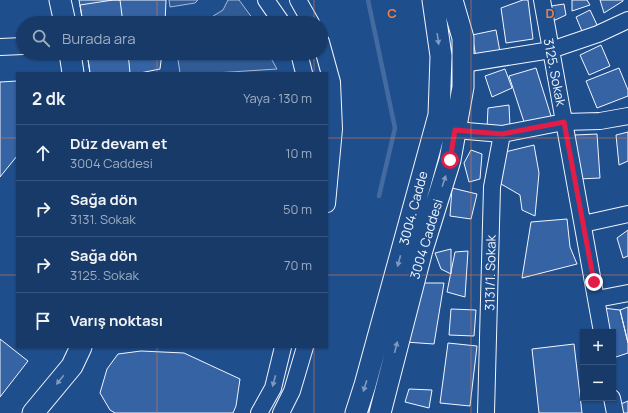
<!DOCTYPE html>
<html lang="tr">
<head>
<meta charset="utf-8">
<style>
  body { margin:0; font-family:Manrope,sans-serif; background:#244571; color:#f1f3f6 }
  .controls { position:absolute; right:12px; bottom:12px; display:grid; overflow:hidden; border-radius:0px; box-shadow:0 1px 3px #0004 }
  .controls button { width:36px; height:36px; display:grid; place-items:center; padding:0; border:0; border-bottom:1px solid #36547d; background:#173a69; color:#f1f3f6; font:20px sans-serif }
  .stop { position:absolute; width:12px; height:12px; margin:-9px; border:3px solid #e11d48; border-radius:50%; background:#fff }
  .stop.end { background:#e11d48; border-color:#fff; box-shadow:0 1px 4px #0008 }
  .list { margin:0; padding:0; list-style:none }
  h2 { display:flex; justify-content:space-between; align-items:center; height:52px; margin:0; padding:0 16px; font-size:17px }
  h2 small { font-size:13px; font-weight:400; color:#9eadc0 }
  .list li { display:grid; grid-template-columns:26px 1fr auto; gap:12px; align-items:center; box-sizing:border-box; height:56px; padding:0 16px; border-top:1px solid #36547d }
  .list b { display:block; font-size:15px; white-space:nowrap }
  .list p { margin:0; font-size:13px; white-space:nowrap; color:#9eadc0 }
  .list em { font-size:13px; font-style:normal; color:#9eadc0 }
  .icon { flex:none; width:22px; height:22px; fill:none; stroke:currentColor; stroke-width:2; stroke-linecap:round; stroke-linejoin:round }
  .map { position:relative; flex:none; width:628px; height:413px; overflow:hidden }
  .search { position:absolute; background:#173a69; box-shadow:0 1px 3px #0004; left:16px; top:16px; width:312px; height:44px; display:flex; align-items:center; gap:10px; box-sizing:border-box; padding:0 14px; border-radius:22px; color:#9eadc0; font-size:15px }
  .panel { position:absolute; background:#173a69; box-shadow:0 1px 3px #0004; left:16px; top:72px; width:312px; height:276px; border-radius:0px }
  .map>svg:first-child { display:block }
</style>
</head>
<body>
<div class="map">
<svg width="628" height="413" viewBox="0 0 628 413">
  <rect width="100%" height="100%" fill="#1f4e8c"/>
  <!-- green -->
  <path fill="#305b95" stroke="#a8bbd7" d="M169,0H198L195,3L170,7Z
    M228,0H239L256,23H202L223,10Z
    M177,53H268L277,69L215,73H180Z"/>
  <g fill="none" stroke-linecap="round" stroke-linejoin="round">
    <!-- stream -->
    <path stroke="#446ba0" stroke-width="4.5" d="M368,0L395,128L379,196"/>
  </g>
  <!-- building -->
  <path fill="#3563a3" stroke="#f2f6ff" d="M79,0H166L165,23H83Z
    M113,0H120L123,23H83L80,5Z
    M523,0H528L533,39L506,43L501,8Z
    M572,0H587L590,5L572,11Z
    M600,0H623V1L604,13Z
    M564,4L566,15L551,22V6Z
    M590,10L599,29L584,36L576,17Z
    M496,30L500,52L476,57L472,35Z
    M601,45L610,66L589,75L580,55Z
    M87,53H162L160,69L140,73H90Z
    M87,53H128L130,73H90Z
    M536,68L551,116L525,125L509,76Z
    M619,68L628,90V96L597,108L586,81Z
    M505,69L512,88L492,97L485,76Z
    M17,81V156L0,177V82Z
    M509,105L510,126L487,128L488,108Z
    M628,132V161L619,165L616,135Z
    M597,134L600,178L578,179L575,135Z
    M534,145L539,173L535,216L522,210L520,195L496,181L505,152Z
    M471,150L482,154L480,179L469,182L464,163Z
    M452,188L477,194L471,219L450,216Z
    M567,219L570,247L577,264L522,278L531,222Z
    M628,230V256L623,258L617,238Z
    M451,249V274L441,269L435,253Z
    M468,251L465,297L447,292L455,252Z
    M424,283H444L434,344L405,342Z
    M628,307V343L620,310Z
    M603,308L620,310L628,343V353L613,358V332H606Z
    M451,309L476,310L474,336L449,335Z
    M0,339L28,361L0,397Z
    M448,343L477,346L470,406L440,403Z
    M574,344L582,413H539L532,349Z
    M141,351L184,353L240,379L236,406L233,413H115L110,410L100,393L107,369L118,354Z
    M409,389L432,390L429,408L405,402Z
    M628,401V413H619L616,406Z"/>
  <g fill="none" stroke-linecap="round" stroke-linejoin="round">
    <defs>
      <path id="minor" d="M266,0L282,23
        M298,0L311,23
        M542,0L602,332
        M321,42L332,82L334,129L327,204
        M0,47L23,46
        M299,53L304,73
        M463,64L551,50L598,34L628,20
        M455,130L502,134L564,122L600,121L628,116
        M583,224L628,214
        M597,299L628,293
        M612,398L615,413
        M259,413L273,388L283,347
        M281,413L292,391L305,347
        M486,413L492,187L502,134"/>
      <path id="major" d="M60,0L65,23
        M70,53L73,73
        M33,413L72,366L81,347
        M356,413L365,385L439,115L441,56L433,0
        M380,413L422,250L450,160L463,87V38L452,0"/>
    </defs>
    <!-- minor casing -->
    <use href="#minor" stroke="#f2f6ff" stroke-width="18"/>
    <!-- major casing -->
    <use href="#major" stroke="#f2f6ff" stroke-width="23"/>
    <!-- minor -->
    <use href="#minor" stroke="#1f4e8c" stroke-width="16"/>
    <!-- major -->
    <use href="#major" stroke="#1f4e8c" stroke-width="21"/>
  </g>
  <!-- one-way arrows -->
  <defs><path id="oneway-solid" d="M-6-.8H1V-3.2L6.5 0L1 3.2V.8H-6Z"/></defs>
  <g fill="#7e9ac0">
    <use href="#oneway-solid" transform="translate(438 39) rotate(82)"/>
    <use href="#oneway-solid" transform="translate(444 181) rotate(-72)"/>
    <use href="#oneway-solid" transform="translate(399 261) rotate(105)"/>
    <use href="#oneway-solid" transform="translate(396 347) rotate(-76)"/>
    <use href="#oneway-solid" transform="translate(60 380) rotate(129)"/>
    <use href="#oneway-solid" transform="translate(274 381) rotate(105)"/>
    <use href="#oneway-solid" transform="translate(365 386) rotate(107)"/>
  </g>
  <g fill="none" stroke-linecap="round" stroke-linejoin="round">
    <!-- route -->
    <path stroke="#e11d48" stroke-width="5" d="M450,160L455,130L502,134L564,122L594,282"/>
  </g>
  <!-- grid -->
  <path fill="none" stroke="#ea8049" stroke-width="1" stroke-opacity="0.55" d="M157,0V23M314,0V23M471,0V413M157,53V73M314,53V73M0,138H17M327,138H628M0,275H17M327,275H628M157,347V413M314,347V413"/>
  <g text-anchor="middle" stroke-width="3" stroke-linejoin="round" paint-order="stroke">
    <!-- street labels -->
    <g font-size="13" fill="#f2f6ff" stroke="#1f4e8c">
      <text transform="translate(555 72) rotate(79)" y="5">3125. Sokak</text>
      <text transform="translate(413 208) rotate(-75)" y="5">3004. Cadde</text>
      <text transform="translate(426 239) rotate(-73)" y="5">3004 Caddesi</text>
      <text transform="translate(490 273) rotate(-89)" y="5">3131/1. Sokak</text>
    </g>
  </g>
  <g font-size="13" text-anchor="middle" font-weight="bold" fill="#ea8049" stroke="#1f4e8c" stroke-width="3" stroke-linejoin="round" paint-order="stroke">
    <text x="392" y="18">C</text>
    <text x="550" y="18">D</text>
  </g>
</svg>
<div class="controls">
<button>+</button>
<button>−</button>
</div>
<div class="stop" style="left:450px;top:160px"></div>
<div class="stop end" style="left:594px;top:282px"></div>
<div class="search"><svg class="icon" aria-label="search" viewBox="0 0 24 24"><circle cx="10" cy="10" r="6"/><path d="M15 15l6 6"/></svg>Burada ara</div>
<section class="panel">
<h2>2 dk<small>Yaya · 130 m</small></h2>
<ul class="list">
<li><svg class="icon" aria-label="ahead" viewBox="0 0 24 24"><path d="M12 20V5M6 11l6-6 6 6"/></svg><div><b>Düz devam et</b><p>3004 Caddesi</p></div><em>10 m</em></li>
<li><svg class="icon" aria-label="right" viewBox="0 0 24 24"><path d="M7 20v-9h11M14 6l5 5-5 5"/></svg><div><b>Sağa dön</b><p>3131. Sokak</p></div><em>50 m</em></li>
<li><svg class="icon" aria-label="right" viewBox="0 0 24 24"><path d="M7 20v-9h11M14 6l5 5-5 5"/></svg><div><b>Sağa dön</b><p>3125. Sokak</p></div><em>70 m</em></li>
<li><svg class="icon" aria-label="arrive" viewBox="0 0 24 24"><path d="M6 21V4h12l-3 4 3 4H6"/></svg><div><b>Varış noktası</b></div></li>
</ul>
</section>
</div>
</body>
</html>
